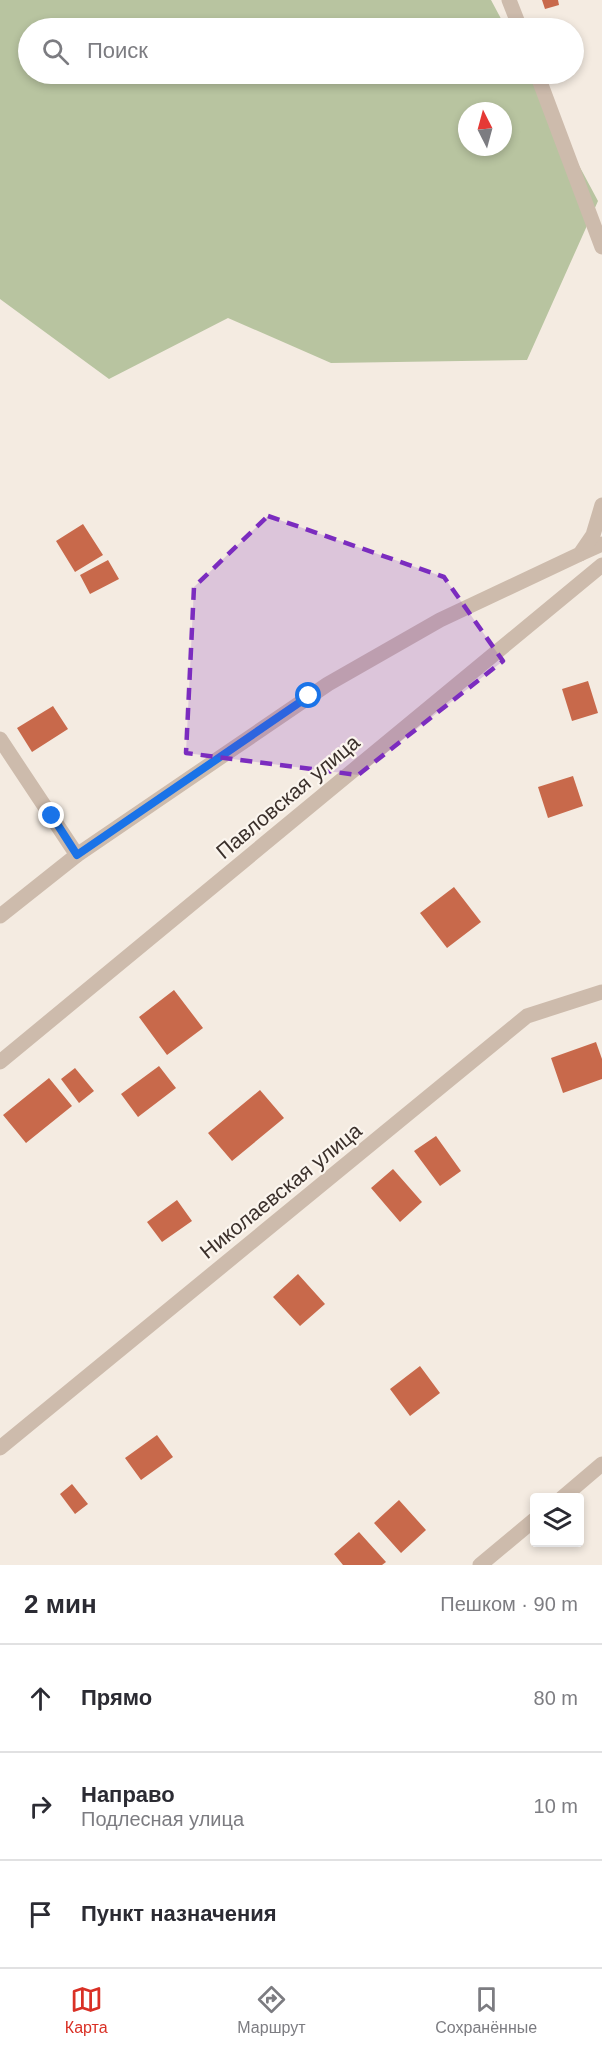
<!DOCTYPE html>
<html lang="ru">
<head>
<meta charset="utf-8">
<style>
  body { margin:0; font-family:Helvetica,sans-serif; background:#f2f2f3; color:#2b2b33 }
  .controls { position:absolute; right:18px; bottom:18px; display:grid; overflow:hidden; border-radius:6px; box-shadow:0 3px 9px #0003 }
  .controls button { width:54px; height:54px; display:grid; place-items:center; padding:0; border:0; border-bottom:2px solid #e1e1e2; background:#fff; color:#2b2b33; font:30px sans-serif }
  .compass { position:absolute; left:458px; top:102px; width:54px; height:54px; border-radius:50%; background:#fff; box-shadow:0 3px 9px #0003; rotate:354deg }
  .stop { position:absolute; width:18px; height:18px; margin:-14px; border:4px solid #1a73e8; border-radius:50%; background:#fff }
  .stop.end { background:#1a73e8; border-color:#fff; box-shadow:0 2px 6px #0008 }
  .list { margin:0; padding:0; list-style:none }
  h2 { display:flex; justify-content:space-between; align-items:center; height:78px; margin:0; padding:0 24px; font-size:26px }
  h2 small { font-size:20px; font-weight:400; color:#7c7c81 }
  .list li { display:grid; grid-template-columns:39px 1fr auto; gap:18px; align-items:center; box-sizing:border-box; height:108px; padding:0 24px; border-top:2px solid #e1e1e2 }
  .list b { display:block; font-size:22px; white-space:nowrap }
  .list p { margin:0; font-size:20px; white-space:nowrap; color:#7c7c81 }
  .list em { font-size:20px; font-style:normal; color:#7c7c81 }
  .icon { flex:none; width:33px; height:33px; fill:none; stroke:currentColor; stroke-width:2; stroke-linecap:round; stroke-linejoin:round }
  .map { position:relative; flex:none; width:602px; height:1565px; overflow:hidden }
  .search { position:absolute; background:#fff; box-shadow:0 3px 9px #0003; left:18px; right:18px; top:18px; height:66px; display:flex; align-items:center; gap:15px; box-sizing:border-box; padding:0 21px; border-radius:33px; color:#7c7c81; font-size:22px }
  .sheet { height:402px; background:#fff }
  nav { display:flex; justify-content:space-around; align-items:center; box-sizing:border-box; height:84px; border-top:2px solid #e1e1e2; background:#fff; font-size:16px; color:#7c7c81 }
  nav a { display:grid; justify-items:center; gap:3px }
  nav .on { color:#d93025 }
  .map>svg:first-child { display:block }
</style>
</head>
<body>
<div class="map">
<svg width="602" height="1565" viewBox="0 0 602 1565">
  <rect width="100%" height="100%" fill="#f4ebe1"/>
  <!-- green -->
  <path fill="#b8c4a0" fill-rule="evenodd" d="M0,0H491L506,28H28V74H530L598,201L527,360L331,363L228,318L109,379L0,299ZM467,111H503V147H467Z"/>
  <!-- building -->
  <path fill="#c8694b" d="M542,0H558L559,5L545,9Z
    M83,524L103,555L75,572L56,541Z
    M108,560L119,579L90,594L80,575Z
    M588,681L598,713L572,721L562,689Z
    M53,706L68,729L32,752L17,728Z
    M573,776L583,806L548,818L538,787Z
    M454,887L481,922L447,948L420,913Z
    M174,990L203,1028L167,1055L139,1017Z
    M596,1042L602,1059V1079L563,1093L551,1058Z
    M159,1066L176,1088L138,1117L121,1094Z
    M75,1068L94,1091L79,1103L61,1079Z
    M49,1078L72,1106L26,1143L3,1115Z
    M260,1090L284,1118L232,1161L208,1133Z
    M436,1136L461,1171L440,1186L414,1151Z
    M393,1169L422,1202L400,1222L371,1188Z
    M177,1200L192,1221L162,1242L147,1222Z
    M298,1274L325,1304L300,1326L273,1297Z
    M420,1366L440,1393L410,1416L390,1389Z
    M157,1435L173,1457L141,1480L125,1458Z
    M72,1484L88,1504L75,1514L60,1494Z
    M399,1500L426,1530L401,1553L374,1523Z
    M359,1532L386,1562L382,1565H343L334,1554Z"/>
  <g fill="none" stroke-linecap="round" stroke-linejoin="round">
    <!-- minor -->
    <path stroke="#cdbbac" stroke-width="15" d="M509,0L520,28
      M537,74L602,247
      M580,554L602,544
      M0,739L77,855
      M0,1062L602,565
      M0,1448L527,1016L602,992
      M562,1498L602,1464
      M480,1565L534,1520"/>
    <!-- tertiary -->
    <path stroke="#cdbbac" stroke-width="15" d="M0,916L77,855L328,684L440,620L580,554L593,535L602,505"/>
  </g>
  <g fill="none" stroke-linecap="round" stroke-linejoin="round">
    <!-- route -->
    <path stroke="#1a73e8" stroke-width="8" d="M52,816L77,855L309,696"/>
  </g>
  <!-- marked area -->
  <path fill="#7b2cbf" fill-opacity="0.2" stroke="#7b2cbf" stroke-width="4.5" stroke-dasharray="12 8" stroke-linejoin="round" d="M268,516L444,577L503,661L358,775L186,753L194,587Z"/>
  <g text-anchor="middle" stroke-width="4.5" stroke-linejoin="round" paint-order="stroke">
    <!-- street labels -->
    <g font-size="21" fill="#3b302b" stroke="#fbf5ee">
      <text transform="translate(288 797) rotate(-40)" y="7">Павловская улица</text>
      <text transform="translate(281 1191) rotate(-39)" y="7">Николаевская улица</text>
    </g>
  </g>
</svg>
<div class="controls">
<button><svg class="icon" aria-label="layers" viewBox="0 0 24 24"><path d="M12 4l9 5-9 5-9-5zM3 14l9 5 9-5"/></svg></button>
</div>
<svg class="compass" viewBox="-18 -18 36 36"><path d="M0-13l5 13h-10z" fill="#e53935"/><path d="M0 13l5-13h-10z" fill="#7c7c81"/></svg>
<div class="stop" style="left:309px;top:696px"></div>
<div class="stop end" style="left:52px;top:816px"></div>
<div class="search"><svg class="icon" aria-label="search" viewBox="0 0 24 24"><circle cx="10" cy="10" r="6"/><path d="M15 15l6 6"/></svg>Поиск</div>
</div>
<section class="sheet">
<h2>2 мин<small>Пешком · 90 m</small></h2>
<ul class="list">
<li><svg class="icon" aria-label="ahead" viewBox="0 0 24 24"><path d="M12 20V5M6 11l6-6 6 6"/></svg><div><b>Прямо</b></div><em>80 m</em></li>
<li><svg class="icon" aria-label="right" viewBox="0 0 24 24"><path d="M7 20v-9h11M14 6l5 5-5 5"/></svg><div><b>Направо</b><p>Подлесная улица</p></div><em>10 m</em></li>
<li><svg class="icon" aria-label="arrive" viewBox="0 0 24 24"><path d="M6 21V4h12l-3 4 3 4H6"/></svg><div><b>Пункт назначения</b></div></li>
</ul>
</section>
<nav>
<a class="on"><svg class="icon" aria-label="map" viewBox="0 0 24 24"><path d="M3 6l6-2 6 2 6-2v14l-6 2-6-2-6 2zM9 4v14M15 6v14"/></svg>Карта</a>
<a><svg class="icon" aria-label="directions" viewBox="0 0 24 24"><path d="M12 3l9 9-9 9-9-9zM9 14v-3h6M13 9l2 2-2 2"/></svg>Маршрут</a>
<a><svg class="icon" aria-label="saved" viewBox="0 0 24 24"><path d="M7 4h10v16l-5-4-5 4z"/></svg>Сохранённые</a>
</nav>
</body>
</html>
